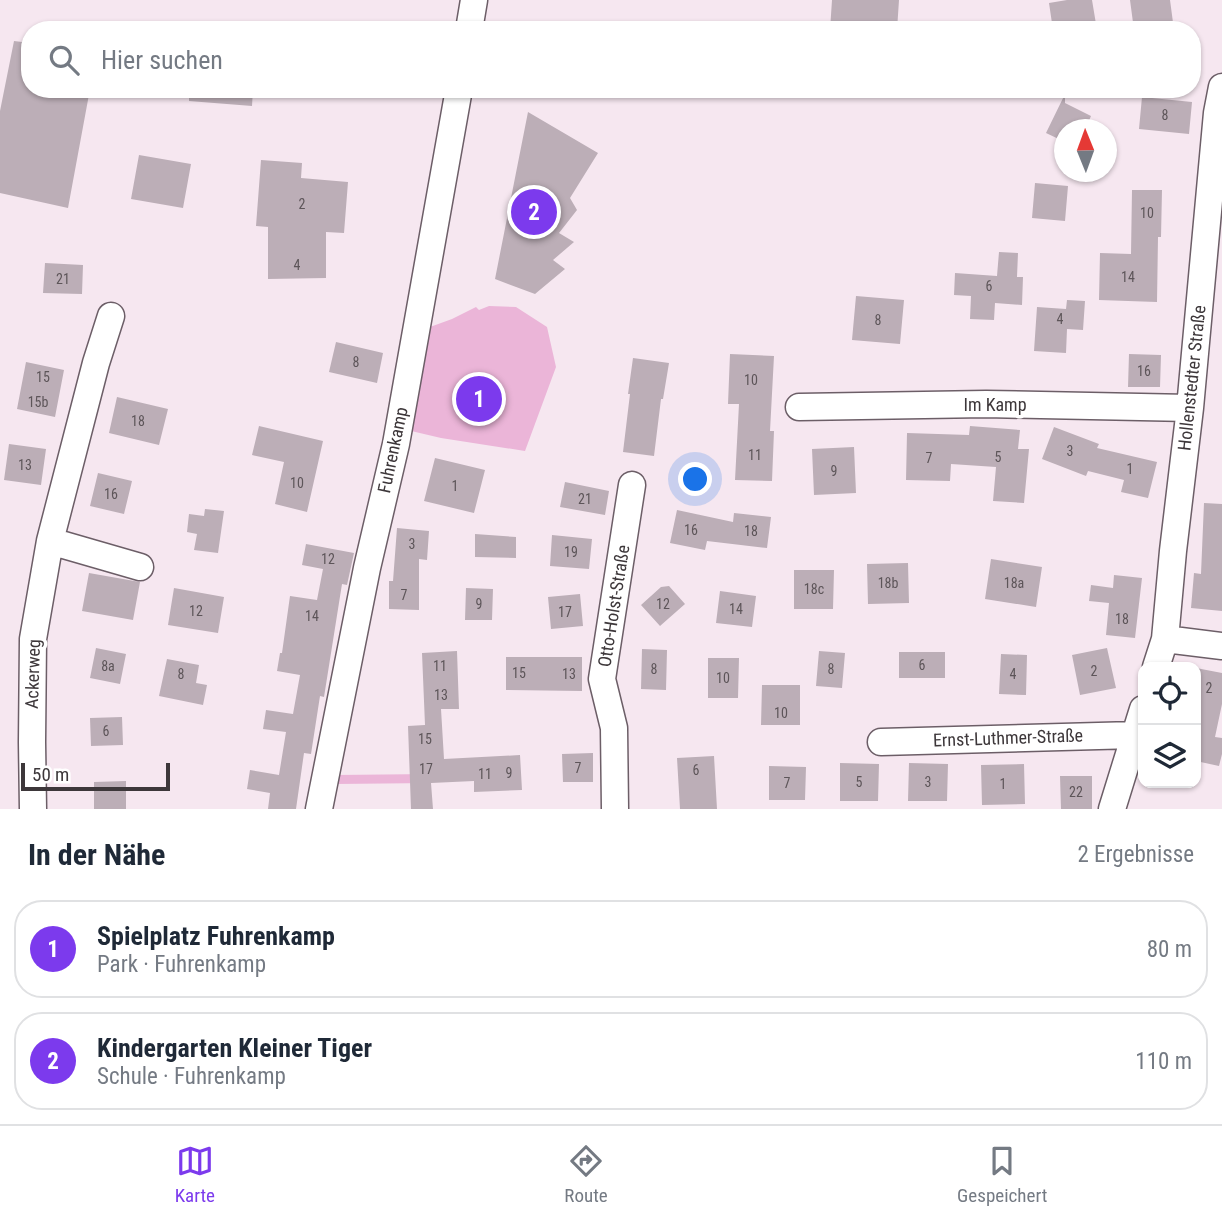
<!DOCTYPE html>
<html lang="de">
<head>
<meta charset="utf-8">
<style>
  body { margin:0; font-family:"Roboto Condensed",sans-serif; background:#f2f2f3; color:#1f2937 }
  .controls { position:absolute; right:21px; bottom:21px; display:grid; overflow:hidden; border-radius:14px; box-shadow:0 2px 5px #0004 }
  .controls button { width:63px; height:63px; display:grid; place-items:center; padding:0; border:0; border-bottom:2px solid #e0e1e3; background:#fff; color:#1f2937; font:35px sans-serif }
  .compass { position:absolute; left:1054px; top:119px; width:63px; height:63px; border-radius:50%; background:#fff; box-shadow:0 2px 5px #0004; rotate:359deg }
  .scale { position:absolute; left:21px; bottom:18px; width:149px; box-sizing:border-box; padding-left:7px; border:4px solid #3d373a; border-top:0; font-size:19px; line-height:24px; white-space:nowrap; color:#3d373a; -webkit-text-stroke:5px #fff; paint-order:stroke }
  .you { position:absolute; left:696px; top:480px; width:24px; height:24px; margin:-18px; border:5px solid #fff; border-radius:50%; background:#1a73e8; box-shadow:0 0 0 10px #1a73e833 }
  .badge { display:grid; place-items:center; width:46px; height:46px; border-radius:50%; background:#7c3aed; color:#fff; font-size:23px; font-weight:700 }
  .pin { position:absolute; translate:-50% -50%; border:4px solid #fff; box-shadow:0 2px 7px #0006 }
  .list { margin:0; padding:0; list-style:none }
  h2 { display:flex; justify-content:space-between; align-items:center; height:91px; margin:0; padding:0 28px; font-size:30px }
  h2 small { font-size:23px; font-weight:400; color:#747a83 }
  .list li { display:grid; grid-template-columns:46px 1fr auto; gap:21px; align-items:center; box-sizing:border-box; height:98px; margin:0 14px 14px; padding:0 14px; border:2px solid #e0e1e3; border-radius:28px }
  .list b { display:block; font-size:26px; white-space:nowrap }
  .list p { margin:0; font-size:23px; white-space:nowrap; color:#747a83 }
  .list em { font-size:23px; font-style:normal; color:#747a83 }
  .icon { flex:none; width:38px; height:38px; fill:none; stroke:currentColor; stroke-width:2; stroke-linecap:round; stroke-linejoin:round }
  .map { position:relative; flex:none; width:1222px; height:809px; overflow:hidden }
  .search { position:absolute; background:#fff; box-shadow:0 2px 5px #0004; left:21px; right:21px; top:21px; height:77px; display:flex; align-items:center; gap:18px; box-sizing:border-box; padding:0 24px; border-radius:28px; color:#747a83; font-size:26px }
  .sheet { height:315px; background:#fff }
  nav { display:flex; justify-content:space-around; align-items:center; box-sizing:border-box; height:98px; border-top:2px solid #e0e1e3; background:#fff; font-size:19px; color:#747a83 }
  nav a { display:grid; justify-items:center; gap:4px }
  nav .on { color:#7c3aed }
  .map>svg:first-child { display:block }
</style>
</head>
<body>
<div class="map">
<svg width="1222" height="809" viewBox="0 0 1222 809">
  <rect width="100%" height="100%" fill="#f6e7f0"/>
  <!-- green -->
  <path fill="#ebb5d8" d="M489,306L516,307L547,327L556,367L525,451L441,438L407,430L430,327L452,319L476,307L479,310Z
    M431,774L432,783L336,784V775Z"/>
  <!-- building -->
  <path fill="#bcaeb7" d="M832,0H899L897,30H830Z
    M1067,0H1092L1097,30H1053L1049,3Z
    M1130,0H1170L1174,30H1134Z
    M14,41L30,43V89H90L68,208L0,193V111Z
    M189,89H253L252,106L189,101Z
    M1065,94V103L1091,116L1085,130H1065V142L1046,133Z
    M1142,97L1192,102L1189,134L1139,129Z
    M528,112L598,153L570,198L577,210L559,233L574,242L553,260L565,269L535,294L495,279Z
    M139,155L191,164L183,208L131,199Z
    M261,160L302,163L301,178L348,182L344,233L326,232V278L268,279V227L256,226Z
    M1035,183L1068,186L1065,221L1032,218Z
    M1132,190H1162L1161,237H1158L1157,302L1099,300L1100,253L1131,254Z
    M999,252L1018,253L1017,277H1023L1022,305L995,303L994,320L970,319L971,296L954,295L955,273L997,276Z
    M45,263L83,265L82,294L43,293Z
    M856,296L904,300L900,344L852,340Z
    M1067,300L1085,301L1083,330L1067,329L1066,353L1034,351L1037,307L1066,309Z
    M336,342L383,353L377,383L329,372Z
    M730,354L774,356L770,431H774L772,481L735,480L739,404H728Z
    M1129,354L1161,355L1160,387H1128Z
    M633,358L669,363L663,399H661L654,456L623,452L630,394H628Z
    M26,362L64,370L55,417L17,409Z
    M117,397L168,409L159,445L109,433Z
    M259,426L323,441L307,512L275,504L284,462L252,455Z
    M970,426L1020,430L1018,449H1029L1024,503L993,501L996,467L951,464L950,481L906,480L907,433L969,435Z
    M1054,427L1099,444L1097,448L1157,462L1148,498L1121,492L1124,480L1088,471L1086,476L1042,459Z
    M9,444L46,449L41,485L4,480Z
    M854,447L856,493L814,495L812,449Z
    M435,458L485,470L474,513L424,501Z
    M98,473L132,481L124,514L90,506Z
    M565,482L609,491L605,515L560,507Z
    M1204,503L1222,504V611L1191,608L1194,573L1201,574Z
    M205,509L224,511L218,553L194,550L197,534L187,532L189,514L204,516Z
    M677,510L733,522L734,513L771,517L767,548L707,541L705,550L670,543Z
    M397,528L429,531L427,560L419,559V610L389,609V581H393Z
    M475,534L516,537V558L475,557Z
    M552,535L592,539L589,569L550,566Z
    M306,544L354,553L347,585L342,584L324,697L320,696L311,754L304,753L296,809H268L270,793L247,789L250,770L279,775L286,732L263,729L266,710L293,714L300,675L277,671L280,653H282L290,596L317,600L323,569L302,565Z
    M991,559L1042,567L1036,607L985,599Z
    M908,563L909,603L868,604L867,564Z
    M794,570H834L833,609H794Z
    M89,573L140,582L133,620L82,611Z
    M1114,575L1142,578L1135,638L1106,635L1109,603L1089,601L1091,585L1113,588Z
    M669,586L685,604L660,626L641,605L661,587Z
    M174,588L224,597L218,633L168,625Z
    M466,588L493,589L492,620H465Z
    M720,591L756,596L752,627L716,623Z
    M580,594L583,626L551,629L548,597Z
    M96,648L126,654L120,684L90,678Z
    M1107,648L1116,688L1080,695L1072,655Z
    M642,649L667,650L666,690L641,689Z
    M457,651L459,709H441L444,759L520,755L522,790L474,792V781L431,783L433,809H411L408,726L425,725L422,653Z
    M819,651L845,653L842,688L816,686Z
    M899,652H945V678H899Z
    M1001,654L1027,655L1026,695L999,694Z
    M506,657H582V691L506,690Z
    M708,658H739L738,698H708Z
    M167,659L199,665L196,683L207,685L203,705L159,696Z
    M1196,668L1222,673V704L1215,737L1222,738V754L1219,766L1196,761Z
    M762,685H800V725H761Z
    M122,717L123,745L91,746L90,718Z
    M593,753V782H563L562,754Z
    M714,756L717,809H680L677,758Z
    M840,763L879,764L878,801H840Z
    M909,763L948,764L947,801H908Z
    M1024,764L1025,804L982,805L981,765Z
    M769,766L806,767L805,800H769Z
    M1060,776H1092V809H1061Z
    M126,781V809H94V782Z"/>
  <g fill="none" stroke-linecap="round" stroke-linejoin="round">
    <defs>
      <path id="minor" d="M469,30L474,0
        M799,407L986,404L1190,408
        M50,541L140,567
        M1165,639L1222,646
        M1156,667L1165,639L1173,551L1190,408L1217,113L1222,87
        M881,742L1135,735
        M33,809L32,742L33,639L50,541L96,363L111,316
        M319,809L367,568L396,444L459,89
        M615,809L614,728L602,679L632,485
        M1112,809L1143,709"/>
    </defs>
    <!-- minor casing -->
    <use href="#minor" stroke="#6c5e67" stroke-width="29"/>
    <!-- minor -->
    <use href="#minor" stroke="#fff" stroke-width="26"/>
  </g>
  <g text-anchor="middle" stroke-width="7" stroke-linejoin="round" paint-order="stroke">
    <!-- number labels -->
    <g font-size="14" fill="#5d5559">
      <text x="1165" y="120">8</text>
      <text x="302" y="209">2</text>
      <text x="1147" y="218">10</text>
      <text x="297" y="270">4</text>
      <text x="1128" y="282">14</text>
      <text x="63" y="284">21</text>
      <text x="989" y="291">6</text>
      <text x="1060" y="324">4</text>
      <text x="878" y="325">8</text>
      <text x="356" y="367">8</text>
      <text x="1144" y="376">16</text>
      <text x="43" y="382">15</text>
      <text x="751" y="385">10</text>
      <text x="38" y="407">15b</text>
      <text x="138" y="426">18</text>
      <text x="1070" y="456">3</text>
      <text x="755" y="460">11</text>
      <text x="998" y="462">5</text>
      <text x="929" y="463">7</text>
      <text x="25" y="470">13</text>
      <text x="1130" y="474">1</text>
      <text x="834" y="476">9</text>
      <text x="297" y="488">10</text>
      <text x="455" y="491">1</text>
      <text x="111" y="499">16</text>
      <text x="585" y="504">21</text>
      <text x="691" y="535">16</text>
      <text x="751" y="536">18</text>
      <text x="412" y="549">3</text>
      <text x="571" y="557">19</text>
      <text x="328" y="564">12</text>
      <text x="888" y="588">18b</text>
      <text x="1014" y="588">18a</text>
      <text x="814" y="594">18c</text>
      <text x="404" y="600">7</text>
      <text x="479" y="609">9</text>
      <text x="663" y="609">12</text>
      <text x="736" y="614">14</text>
      <text x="196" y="616">12</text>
      <text x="565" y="617">17</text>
      <text x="312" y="621">14</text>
      <text x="1122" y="624">18</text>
      <text x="922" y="670">6</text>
      <text x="108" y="671">8a</text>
      <text x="440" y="671">11</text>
      <text x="654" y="674">8</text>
      <text x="831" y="674">8</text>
      <text x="1094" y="676">2</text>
      <text x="519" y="678">15</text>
      <text x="181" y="679">8</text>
      <text x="569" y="679">13</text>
      <text x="1013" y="679">4</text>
      <text x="723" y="683">10</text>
      <text x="1209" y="693">2</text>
      <text x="441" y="700">13</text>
      <text x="781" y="718">10</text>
      <text x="106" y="736">6</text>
      <text x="425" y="744">15</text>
      <text x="578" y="773">7</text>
      <text x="426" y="774">17</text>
      <text x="696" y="775">6</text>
      <text x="509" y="778">9</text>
      <text x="485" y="779">11</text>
      <text x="859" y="787">5</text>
      <text x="928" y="787">3</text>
      <text x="787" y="788">7</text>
      <text x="1003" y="789">1</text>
      <text x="1076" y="797">22</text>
    </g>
    <!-- street labels -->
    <g font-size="18" fill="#3d373a" stroke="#fff">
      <text transform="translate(1192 378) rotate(-84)" y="6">Hollenstedter Straße</text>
      <text x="995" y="411">Im Kamp</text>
      <text transform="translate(393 450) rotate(-78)" y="6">Fuhrenkamp</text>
      <text transform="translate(614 606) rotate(-81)" y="6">Otto-Holst-Straße</text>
      <text transform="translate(33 674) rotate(-88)" y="6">Ackerweg</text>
      <text transform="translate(1008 738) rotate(-2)" y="6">Ernst-Luthmer-Straße</text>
    </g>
  </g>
</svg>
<div class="controls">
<button><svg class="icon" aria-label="locate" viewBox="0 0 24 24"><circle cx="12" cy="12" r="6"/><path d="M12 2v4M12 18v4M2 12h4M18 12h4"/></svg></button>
<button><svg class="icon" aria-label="layers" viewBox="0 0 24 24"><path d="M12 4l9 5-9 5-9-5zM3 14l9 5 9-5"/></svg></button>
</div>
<svg class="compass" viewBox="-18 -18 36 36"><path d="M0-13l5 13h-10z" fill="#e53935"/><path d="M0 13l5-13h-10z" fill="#747a83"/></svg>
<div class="scale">50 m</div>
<div class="you"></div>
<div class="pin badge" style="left:479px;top:399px">1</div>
<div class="pin badge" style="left:534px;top:212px">2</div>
<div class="search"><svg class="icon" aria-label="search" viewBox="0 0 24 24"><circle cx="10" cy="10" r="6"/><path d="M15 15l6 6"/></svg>Hier suchen</div>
</div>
<section class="sheet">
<h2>In der Nähe<small>2 Ergebnisse</small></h2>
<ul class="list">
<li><span class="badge">1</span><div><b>Spielplatz Fuhrenkamp</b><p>Park · Fuhrenkamp</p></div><em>80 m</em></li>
<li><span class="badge">2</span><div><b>Kindergarten Kleiner Tiger</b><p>Schule · Fuhrenkamp</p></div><em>110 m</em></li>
</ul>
</section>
<nav>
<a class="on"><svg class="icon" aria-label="map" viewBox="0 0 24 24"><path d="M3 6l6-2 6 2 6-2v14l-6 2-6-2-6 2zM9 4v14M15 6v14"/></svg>Karte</a>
<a><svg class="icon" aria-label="directions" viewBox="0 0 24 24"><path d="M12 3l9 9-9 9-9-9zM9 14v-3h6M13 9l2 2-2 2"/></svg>Route</a>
<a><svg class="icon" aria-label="saved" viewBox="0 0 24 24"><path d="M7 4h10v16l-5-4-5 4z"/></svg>Gespeichert</a>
</nav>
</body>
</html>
